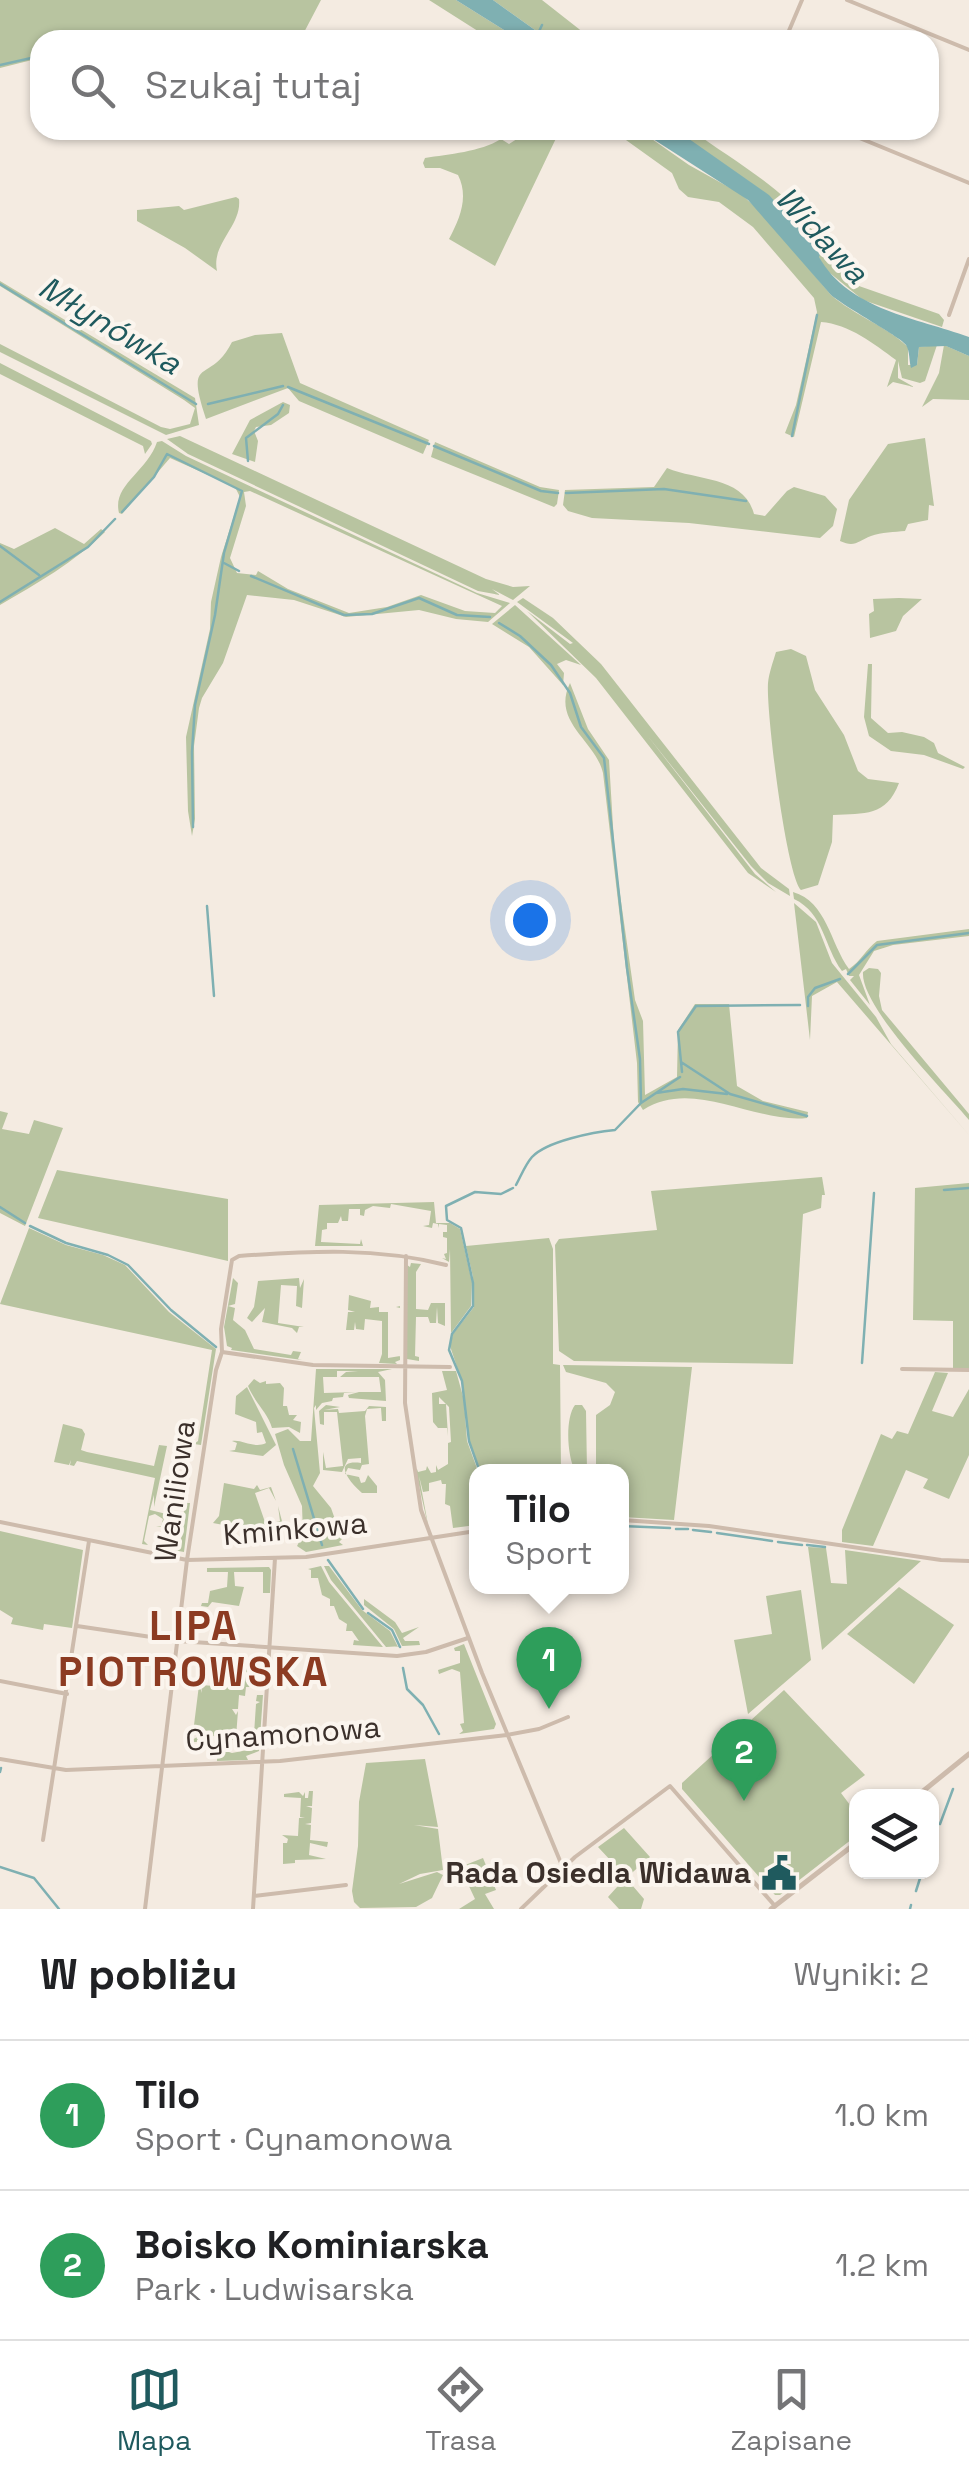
<!DOCTYPE html>
<html lang="pl">
<head>
<meta charset="utf-8">
<style>
  body { margin:0; font-family:"Space Grotesk",sans-serif; background:#f6f6f6; color:#202124 }
  .controls { position:absolute; right:30px; bottom:30px; display:grid; overflow:hidden; border-radius:20px; box-shadow:0 2px 8px #0004 }
  .controls button { width:90px; height:90px; display:grid; place-items:center; padding:0; border:0; border-bottom:2px solid #e0e0e0; background:#fff; color:#202124; font:50px sans-serif }
  .you { position:absolute; left:530px; top:920px; width:35px; height:35px; margin:-25px; border:8px solid #fff; border-radius:50%; background:#1a73e8; box-shadow:0 0 0 15px #1a73e833 }
  .badge { display:grid; place-items:center; width:65px; height:65px; border-radius:50%; background:#1f5a5e; color:#fff; font-size:32px; font-weight:700 }
  .pin { position:absolute; translate:-50% -82px; filter:drop-shadow(0 2px 5px #0008) }
  .pin::after { content:''; position:absolute; top:52px; width:35px; height:30px; background:inherit; clip-path:polygon(0 0,100% 0,50% 100%) }
  .popup { position:absolute; left:469px; top:1464px; width:160px; height:130px; box-sizing:border-box; display:grid; place-content:center; border-radius:20px; background:#fff; filter:drop-shadow(0 2px 8px #0005); font-size:32px; white-space:nowrap; color:#757577 }
  .popup b { font-size:38px; color:#202124 }
  .popup::after { content:''; position:absolute; left:50%; top:100%; margin-left:-20px; border:20px solid transparent; border-top-color:#fff }
  .list { margin:0; padding:0; list-style:none }
  h2 { display:flex; justify-content:space-between; align-items:center; height:130px; margin:0; padding:0 40px; font-size:42px }
  h2 small { font-size:32px; font-weight:400; color:#757577 }
  .list li { display:grid; grid-template-columns:65px 1fr auto; gap:30px; align-items:center; box-sizing:border-box; height:150px; padding:0 40px; border-top:2px solid #e0e0e0 }
  .list b { display:block; font-size:38px; white-space:nowrap }
  .list p { margin:0; font-size:32px; white-space:nowrap; color:#757577 }
  .list em { font-size:32px; font-style:normal; color:#757577 }
  .icon { flex:none; width:55px; height:55px; fill:none; stroke:currentColor; stroke-width:2; stroke-linecap:round; stroke-linejoin:round }
  .map { position:relative; flex:none; width:969px; height:1909px; overflow:hidden }
  .search { position:absolute; background:#fff; box-shadow:0 2px 8px #0004; left:30px; right:30px; top:30px; height:110px; display:flex; align-items:center; gap:25px; box-sizing:border-box; padding:0 35px; border-radius:30px; color:#757577; font-size:38px }
  .sheet { height:430px; background:#fff }
  nav { display:flex; justify-content:space-around; align-items:center; box-sizing:border-box; height:140px; border-top:2px solid #e0e0e0; background:#fff; font-size:28px; color:#757577 }
  nav a { display:grid; justify-items:center; gap:5px }
  nav .on { color:#1f5a5e }
  .map>svg:first-child { display:block }
</style>
</head>
<body>
<div class="map">
<svg width="969" height="1909" viewBox="0 0 969 1909">
  <rect width="100%" height="100%" fill="#f4ebe1"/>
  <!-- green -->
  <path fill="#b8c4a0" fill-rule="evenodd" d="M0,0H321L300,40H40V58L0,68Z
    M429,0H456L520,40H492Z
    M493,0H542L593,40H549Z
    M531,130H560L495,266L449,239C460,218 469,197 458,175L440,168H425L423,163L425,158C449,154 480,152 501,139L509,144Z
    M612,130H639L689,165L741,194L764,215L831,295C854,315 886,326 908,347V365H917L919,347L937,345L925,381L920,383L902,378L898,361V378L914,387L893,382L887,387L896,360C874,344 849,324 821,322L794,437L785,433L796,405L817,312L814,298L753,227L719,202L688,197L679,189L672,173Z
    M675,130H692C722,153 758,173 787,200C809,220 821,248 843,267L841,271L859,286L939,314L944,320L942,327L863,300L825,269L809,238L768,195Z
    M236,197L239,199C242,226 211,243 217,271L185,248L137,221V210L179,206L184,210Z
    M0,281L195,398L199,425L166,435L0,352V344L161,427L170,429L190,424L195,408L184,400L0,286Z
    M282,333L300,383L429,440L423,454L299,401L288,388L206,419C184,353 210,386 232,342L255,335Z
    M944,345L969,356V400L933,399L922,407L939,373Z
    M0,363L151,441L152,444L145,454L143,446L0,374Z
    M283,402L290,405L289,413L271,425L256,427L254,431L258,441L255,462L232,454L250,420Z
    M180,436L486,579L513,587L530,586L513,600L492,589L500,595L478,591L188,454L167,439Z
    M925,438L934,506L929,505L928,520L908,524L905,531C895,532 881,532 871,536C858,541 855,548 840,541L849,500L888,444Z
    M162,441L186,456L477,593L510,603L488,622L456,619L419,610L346,617L294,600L247,595L223,663L202,698L199,708L194,746L195,819L192,836L188,811L186,737L210,629L211,602L221,557L240,497L235,487L170,458L122,514L119,513C112,485 147,472 157,442ZM250,491L502,606L495,613L465,611L421,595L387,607L349,613L288,589L258,571L256,575L237,573L230,558L246,506L244,492Z
    M435,442L540,487L559,490L557,504L554,507L431,457Z
    M667,468C698,481 744,476 754,514L765,516L787,491L794,487L825,496L837,509L833,526L820,538L689,523L592,518L568,511L563,505L565,490L654,487Z
    M55,528L84,544L101,529L105,532C75,562 36,584 0,605V543L14,549Z
    M523,598L553,618L601,664L761,868L789,889L790,896L768,883L751,866L647,735L755,874L776,892L748,873L596,678L527,611L570,644L573,643L517,602Z
    M899,598L922,599L903,616L896,631L870,638L869,614L874,611L873,599Z
    M515,605L581,665L566,660L557,664L564,673L563,685L529,647L492,624Z
    M791,649L806,656L815,690L844,735L858,771L868,779L899,783C886,817 865,813 833,815L832,842L818,885L801,890C786,874 766,711 768,683C769,673 773,662 776,652Z
    M868,664H872L871,718L888,733L902,732L924,737L934,743L938,753L965,767L963,769L924,755L891,751L869,736L864,717Z
    M570,683L588,729L609,760L615,859L635,1000L643,1021L645,1095L677,1077L678,1030L695,1004H729L737,1086L763,1101L808,1112L807,1118C755,1124 693,1077 643,1110L638,1102L637,1063L603,773C596,741 551,722 570,683Z
    M793,892C827,902 830,943 849,969C861,961 866,949 877,941L969,929V936L893,945L874,951L859,975L870,1005L850,980L854,976H849L846,969L842,971C824,947 824,913 794,899Z
    M794,903L816,922L832,963L876,1017L891,1044L969,1135L837,982L812,996L810,1040Z
    M869,968L878,969L881,973L879,996L882,1010L969,1114V1120C945,1091 860,1007 863,972Z
    M0,1111L8,1113L2,1129L29,1134L34,1120L63,1128L25,1226L0,1213Z
    M57,1170L228,1199V1261L38,1218Z
    M822,1177L825,1195H822L821,1208L803,1214L793,1364L574,1361L559,1351L555,1245L559,1239L657,1230L651,1191Z
    M969,1183V1368H953V1321L913,1320L915,1188Z
    M434,1202L436,1223H450L460,1229L472,1282L471,1306L451,1333L450,1249L449,1262L442,1258L446,1259L444,1254L447,1253V1238L443,1237V1232H447V1225L439,1224L438,1228V1224L433,1223L432,1228L423,1226L429,1225L431,1211L391,1204L390,1208L373,1206L365,1210L364,1216L360,1215V1209H349L348,1221H342L341,1216L338,1223H327V1229L322,1230L321,1242L360,1244L361,1239L363,1246H315L319,1205Z
    M29,1228L66,1245L103,1255L125,1265L169,1312L216,1349L201,1445L194,1444L198,1441L212,1350L0,1304Z
    M549,1238L553,1249V1364L560,1365L561,1471H481L470,1444L462,1382L450,1346L453,1334L474,1307L473,1277L466,1246Z
    M411,1263L421,1264L416,1272V1309L428,1310L431,1303H445V1326L438,1323L437,1307L436,1323H430L428,1317H416L415,1356L419,1357V1361L407,1359V1265L410,1267Z
    M233,1278L238,1283L235,1304L228,1306L235,1308L233,1320L245,1330L254,1349L291,1355L293,1351L301,1352L298,1359L302,1360L231,1350L232,1348L227,1346L224,1327Z
    M299,1278L300,1288L304,1279L302,1308L296,1306L297,1286L281,1285L278,1323L304,1327H299L297,1333L292,1328L262,1322L265,1308L252,1322L247,1318L254,1307L258,1281Z
    M349,1295L371,1301L370,1308L379,1307V1312H388V1358L400,1356V1308L396,1307L400,1306V1360L395,1362L397,1364L379,1363L382,1354V1321L365,1319L364,1330L356,1329L355,1322L354,1330H346L348,1312H355L348,1310Z
    M563,1365L692,1367L674,1520L622,1517V1472L596,1471V1415L610,1405L615,1392L606,1383L566,1372Z
    M316,1369H392L378,1372L385,1380L386,1401L349,1398L348,1395L359,1392H381L379,1377H340L346,1372L358,1371H337V1377H323L324,1393L357,1392L344,1393L343,1397L333,1398L332,1401L322,1403L316,1410V1405L314,1408L320,1473L313,1486L331,1508L342,1539L339,1542L343,1545L306,1552L297,1546L303,1534L302,1506L284,1465L275,1434L288,1429L300,1441H311Z
    M442,1371H456L464,1400L467,1441L478,1471L476,1525L453,1528L450,1506L445,1504L446,1484H442L441,1480L429,1483V1491L423,1492L419,1476L429,1530L416,1472L417,1469L418,1472L426,1470L427,1466L431,1473L436,1472V1465L438,1470L448,1464V1443L451,1442L449,1407L439,1397V1404H446L448,1436L447,1428H438L433,1422L432,1393L447,1390Z
    M935,1372L948,1373L932,1411L953,1417L969,1389V1455L949,1499L923,1488L928,1479L906,1470L873,1546L842,1542V1530L881,1434L892,1439L897,1431L908,1434Z
    M254,1379L260,1383L266,1381V1384L280,1383L284,1388L283,1406H287L289,1415H297L293,1420L301,1422L300,1433L289,1427L272,1428C268,1413 255,1403 248,1386Z
    M247,1387L276,1445L263,1456L229,1451L235,1450L237,1443L232,1441C242,1439 254,1449 266,1443L262,1432L257,1433L256,1422L235,1414L236,1396Z
    M326,1405L340,1407L324,1410L338,1409L339,1413L365,1411L369,1406L386,1407V1421H382L381,1408L367,1409L365,1416L369,1464L362,1465L360,1470L348,1468L345,1474L359,1477L361,1483L365,1482L368,1475L377,1486V1493H362C351,1484 330,1459 361,1463V1458L348,1459L342,1472L323,1470V1452L326,1468L343,1466L337,1412H324V1425L320,1424L319,1411Z
    M575,1405H582L586,1411L587,1471H575C567,1456 565,1418 575,1405Z
    M63,1424L82,1429L85,1434L81,1450L87,1452L154,1466L159,1445L167,1446L154,1507V1495L150,1510L183,1518L185,1503H190L184,1552L168,1549L180,1545L184,1521L164,1518L162,1527L156,1526H161L163,1519L155,1514L149,1516L144,1541L148,1545L142,1544L155,1478L77,1461L74,1466L70,1465L71,1460L69,1465L54,1462Z
    M224,1483L254,1489L257,1485L260,1490L271,1487L276,1501L269,1488L255,1493L266,1525L280,1521L278,1506L283,1525L234,1527L213,1523L219,1516Z
    M0,1531L83,1550L72,1628L44,1624L43,1630L11,1624L13,1618L0,1610Z
    M808,1547L826,1548L831,1583L847,1584L845,1550L921,1561L822,1650Z
    M321,1566L329,1582L383,1647L353,1645L354,1640L359,1641L352,1631H346L347,1624L339,1619L334,1606H330V1599L322,1595L318,1578H311V1570L308,1569Z
    M324,1566H329L362,1610L390,1631L398,1647L402,1646L394,1629L364,1605V1599L395,1622L402,1633L419,1627L403,1638L405,1641H419L420,1645L386,1647L331,1580Z
    M269,1567L271,1570L270,1593H263V1572H234L235,1586L244,1587L239,1606L212,1602L208,1607L201,1606L202,1603H208L210,1591L227,1587L228,1572H207V1568Z
    M899,1587L954,1625L914,1684L847,1634Z
    M801,1590L811,1660L748,1714L734,1640L772,1634L766,1596Z
    M464,1644L496,1724L494,1729L459,1734L463,1731L460,1724L464,1723L460,1672L452,1669L439,1674L438,1670L460,1663V1651H455L454,1648Z
    M243,1668H247L246,1681L255,1683V1687H246L245,1696L239,1695L238,1709H232L236,1715L238,1711L236,1737L243,1740H223V1750L232,1753L253,1749L256,1704L260,1702L256,1701L257,1695H263L259,1751L246,1756L248,1760L217,1761L218,1737L213,1736V1742H188L201,1735L193,1733L199,1685L202,1693L201,1685L241,1688Z
    M784,1690L865,1775L841,1793L856,1813V1836L780,1895H775L682,1789V1783Z
    M425,1759L438,1827L414,1825L438,1829L443,1870L420,1874L399,1884L437,1872L443,1875L432,1898L416,1907L360,1908L354,1902L352,1891L358,1846L359,1802L366,1763Z
    M309,1791H313L312,1806H306L312,1808L311,1823L305,1824L311,1825L310,1840L328,1842L327,1847L310,1843L309,1855L326,1859L295,1860V1863L283,1864V1843H287L288,1839L282,1835L298,1836L299,1818H305L300,1817L301,1798L284,1797V1794L299,1792L303,1796L305,1792V1798H308Z
    M624,1828L650,1857L626,1878L644,1899L641,1909H619L608,1897L626,1877L598,1847Z
    M483,1858L496,1890L485,1894L494,1909H459L475,1899L460,1867Z"/>
  <!-- water -->
  <path fill="#7fb0b2" d="M456,0H493L549,40H520Z
    M639,130H675L682,134L769,195L821,252L819,257C849,310 917,318 969,337V356L946,346L919,347L917,365L911,368C909,362 910,351 906,345C902,338 845,307 831,295L748,200Z"/>
  <g fill="none" stroke-linecap="round" stroke-linejoin="round">
    <!-- stream -->
    <path stroke="#7fb0b2" stroke-width="2.5" d="M535,40L542,25
      M0,65L40,56
      M0,284L196,404
      M288,387L429,444
      M208,404L283,386
      M792,436L817,315
      M434,446L541,491L558,493
      M248,461L246,438L278,414L283,405
      M566,493L664,489L746,501
      M122,512L154,477L167,454L242,491L224,553L215,615L195,705L192,752L193,827
      M0,546L39,575
      M224,563L239,571
      M251,576L344,615L372,614L419,598L457,615L490,617
      M0,602L88,547L115,519
      M499,623L520,636L551,665L570,693L581,727L604,758L627,968L640,1059L641,1103
      M207,906L214,996
      M848,974L877,945L969,933
      M808,1006V997L815,988L840,979
      M681,1062L730,1094L807,1116
      M682,1072L678,1032L696,1006L800,1005
      M656,1093L683,1089L727,1094
      M516,1185C521,1176 525,1165 532,1157C547,1141 594,1132 615,1130L641,1103L680,1077
      M944,1190L969,1188
      M0,1207L25,1223
      M30,1226L66,1243L108,1255L128,1265L171,1310L216,1347
      M862,1363L874,1193
      M293,1449L322,1545
      M480,1472L469,1441L462,1381L449,1350L452,1334L473,1306V1283L461,1228L447,1220L446,1206L475,1192L501,1194L513,1188
      M622,1526L670,1528
      M676,1529H688
      M693,1530L711,1532
      M717,1533L772,1541
      M778,1542L802,1545
      M807,1545L825,1547
      M328,1560L363,1609
      M548,1586L550,1589
      M368,1613L392,1630L400,1647
      M403,1668L407,1689L423,1705L439,1734
      M0,1772L1,1768
      M940,1824L953,1789
      M932,1847L933,1843
      M0,1867L34,1878L59,1909
      M916,1891L922,1872
      M910,1909L911,1905"/>
    <!-- minor -->
    <path stroke="#cdbbac" stroke-width="4" d="M847,0L969,50
      M785,40L802,0
      M728,130L736,135L740,130
      M840,130L969,183
      M949,315L969,259
      M406,1256L405,1403L421,1510L482,1673L563,1868
      M222,1352L313,1365L450,1367
      M902,1369L969,1370
      M622,1520L709,1526L941,1560L969,1561
      M0,1522L187,1560L306,1557L476,1531
      M77,1626L178,1641L397,1656L426,1652L468,1638
      M0,1681L67,1694
      M0,1759L66,1770L280,1761L507,1735L539,1729L568,1717
      M43,1840L89,1541
      M254,1896L346,1885
      M145,1909L187,1560L216,1370L222,1352L221,1329L232,1260L239,1256C310,1251 376,1247 446,1265
      M253,1909L275,1558
      M521,1909L575,1857L670,1786L775,1906"/>
    <!-- tertiary -->
    <path stroke="#cdbbac" stroke-width="5" d="M917,1796L969,1754
      M771,1909L856,1843"/>
  </g>
  <!-- icons -->
  <defs>
    <symbol id="civic-bare" viewBox="-9 -9 18 18"><path d="M-.6-6.5H3V-4.5H.6V-3L4-1V1h2V6H-6V1h2V-1L-.6-3ZM-1.2 2.5V6h2.4V2.5Z" fill="#1f5a5e" stroke="#fbf5ee" stroke-width="2.5" paint-order="stroke"/></symbol>
  </defs>
  <g fill-rule="evenodd">
    <use href="#civic-bare" x="754" y="1848" width="50" height="50"/>
  </g>
  <g text-anchor="middle" stroke-width="8" stroke-linejoin="round" paint-order="stroke">
    <!-- street labels -->
    <g font-size="30" fill="#3b302b" stroke="#fbf5ee">
      <text transform="translate(175 1491) rotate(-82)" y="10">Waniliowa</text>
      <text transform="translate(295 1529) rotate(-5)" y="10">Kminkowa</text>
      <text transform="translate(283 1734) rotate(-4)" y="10">Cynamonowa</text>
    </g>
    <!-- poi labels -->
    <g font-size="30" font-weight="bold" fill="#3b302b" stroke="#fbf5ee" text-anchor="end">
      <text x="751" y="1883">Rada Osiedla Widawa</text>
    </g>
    <!-- water labels -->
    <g font-size="32" font-style="italic" fill="#1f5a5e" stroke="#fbf5ee">
      <text transform="translate(822 235) rotate(47)" y="11">Widawa</text>
      <text transform="translate(110 325) rotate(31)" y="11">Młynówka</text>
    </g>
    <!-- district labels -->
    <g font-size="40" font-weight="bold" letter-spacing="2.5" fill="#8c3b22" stroke="#fbf5ee">
      <text x="194" y="1640">LIPA<tspan x="194" dy="46">PIOTROWSKA</tspan></text>
    </g>
  </g>
</svg>
<div class="controls">
<button><svg class="icon" aria-label="layers" viewBox="0 0 24 24"><path d="M12 4l9 5-9 5-9-5zM3 14l9 5 9-5"/></svg></button>
</div>
<div class="you"></div>
<div class="pin badge" style="left:549px;top:1709px;background:#2e9e5b">1</div>
<div class="popup"><b>Tilo</b>Sport</div>
<div class="pin badge" style="left:744px;top:1801px;background:#2e9e5b">2</div>
<div class="search"><svg class="icon" aria-label="search" viewBox="0 0 24 24"><circle cx="10" cy="10" r="6"/><path d="M15 15l6 6"/></svg>Szukaj tutaj</div>
</div>
<section class="sheet">
<h2>W pobliżu<small>Wyniki: 2</small></h2>
<ul class="list">
<li><span class="badge" style="background:#2e9e5b">1</span><div><b>Tilo</b><p>Sport · Cynamonowa</p></div><em>1.0 km</em></li>
<li><span class="badge" style="background:#2e9e5b">2</span><div><b>Boisko Kominiarska</b><p>Park · Ludwisarska</p></div><em>1.2 km</em></li>
</ul>
</section>
<nav>
<a class="on"><svg class="icon" aria-label="map" viewBox="0 0 24 24"><path d="M3 6l6-2 6 2 6-2v14l-6 2-6-2-6 2zM9 4v14M15 6v14"/></svg>Mapa</a>
<a><svg class="icon" aria-label="directions" viewBox="0 0 24 24"><path d="M12 3l9 9-9 9-9-9zM9 14v-3h6M13 9l2 2-2 2"/></svg>Trasa</a>
<a><svg class="icon" aria-label="saved" viewBox="0 0 24 24"><path d="M7 4h10v16l-5-4-5 4z"/></svg>Zapisane</a>
</nav>
</body>
</html>
